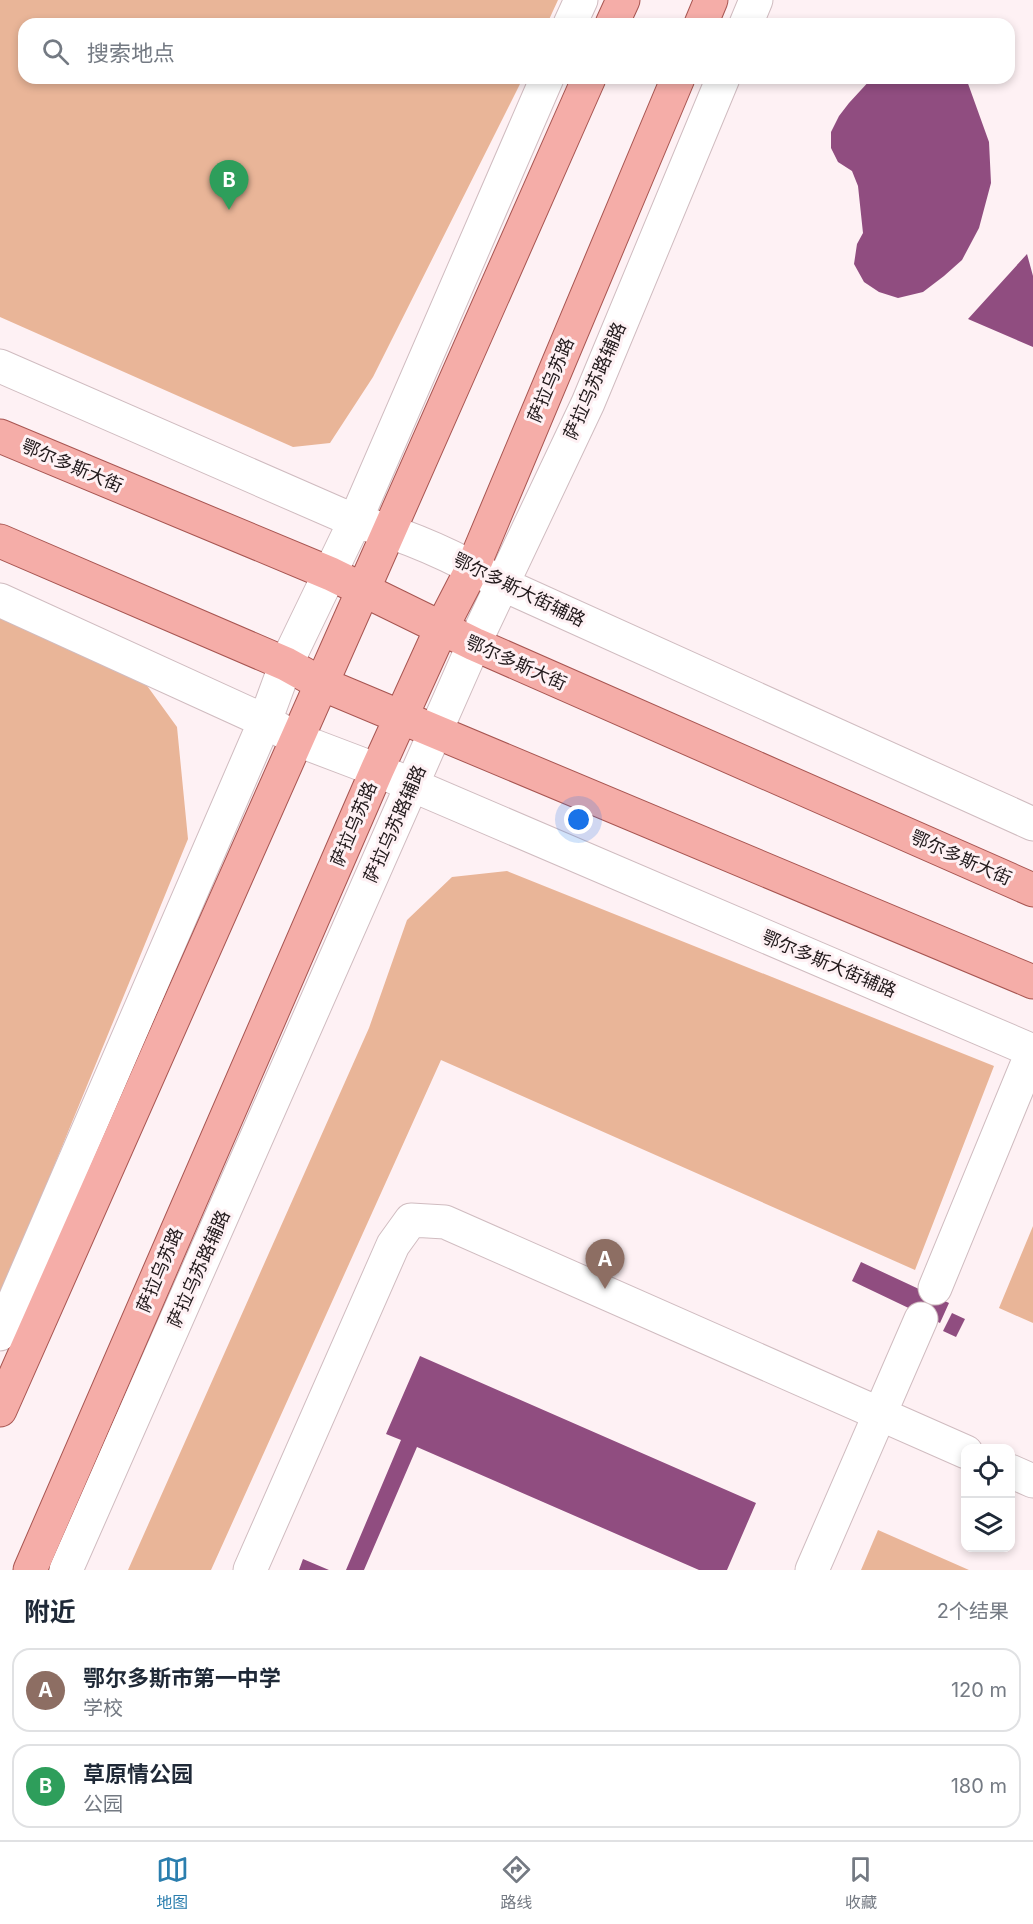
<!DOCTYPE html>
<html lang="zh">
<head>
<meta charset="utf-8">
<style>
  body { margin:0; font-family:Inter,"Noto Sans SC",sans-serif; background:#f6f6f7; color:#1f2937 }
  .controls { position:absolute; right:18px; bottom:18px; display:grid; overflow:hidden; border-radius:12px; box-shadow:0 3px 9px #0003 }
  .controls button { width:54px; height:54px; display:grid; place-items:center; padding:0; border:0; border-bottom:2px solid #e0e1e3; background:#fff; color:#1f2937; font:30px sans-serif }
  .you { position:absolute; left:579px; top:820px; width:21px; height:21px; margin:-15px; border:4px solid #fff; border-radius:50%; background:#1a73e8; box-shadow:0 0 0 9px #1a73e833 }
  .badge { display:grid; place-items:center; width:39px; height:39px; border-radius:50%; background:#2b7eae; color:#fff; font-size:20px; font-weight:700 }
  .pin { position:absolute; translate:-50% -50px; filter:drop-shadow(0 2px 3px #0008) }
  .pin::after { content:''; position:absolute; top:32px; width:21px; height:18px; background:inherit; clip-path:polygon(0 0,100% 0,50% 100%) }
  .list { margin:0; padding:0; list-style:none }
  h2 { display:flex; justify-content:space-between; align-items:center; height:78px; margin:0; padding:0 24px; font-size:26px }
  h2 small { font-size:20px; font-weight:400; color:#747a83 }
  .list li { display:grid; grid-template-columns:39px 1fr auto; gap:18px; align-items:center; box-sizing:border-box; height:84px; margin:0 12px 12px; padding:0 12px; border:2px solid #e0e1e3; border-radius:18px }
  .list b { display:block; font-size:22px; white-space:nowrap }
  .list p { margin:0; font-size:20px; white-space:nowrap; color:#747a83 }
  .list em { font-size:20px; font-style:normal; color:#747a83 }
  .icon { flex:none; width:33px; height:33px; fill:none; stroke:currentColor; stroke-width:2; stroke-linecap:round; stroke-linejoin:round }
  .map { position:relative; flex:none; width:1033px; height:1570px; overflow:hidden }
  .search { position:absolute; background:#fff; box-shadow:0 3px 9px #0003; left:18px; right:18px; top:18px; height:66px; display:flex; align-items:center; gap:15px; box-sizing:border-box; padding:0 21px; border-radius:18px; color:#747a83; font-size:22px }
  .sheet { height:270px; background:#fff }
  nav { display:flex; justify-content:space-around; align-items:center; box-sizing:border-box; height:84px; border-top:2px solid #e0e1e3; background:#fff; font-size:16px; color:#747a83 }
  nav a { display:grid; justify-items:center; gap:3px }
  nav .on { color:#2b7eae }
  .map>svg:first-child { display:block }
</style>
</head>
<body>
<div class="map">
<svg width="1033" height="1570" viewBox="0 0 1033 1570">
  <rect width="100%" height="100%" fill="#fef1f4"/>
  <!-- green -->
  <path fill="#e9b598" d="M0,0H558L547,24H24V78H523L373,377L330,443L293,447L0,317Z
    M0,607L132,665L177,727L188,839L0,1298Z
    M507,871L994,1066L915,1270L441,1060L211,1570H128L369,1028L407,920L452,877Z
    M1033,1226V1323L999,1308Z
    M878,1530L969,1570H861Z"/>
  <!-- building -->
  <path fill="#904d80" d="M872,78H966L989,142L991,183L979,228L962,260L944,276L923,292L898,298L879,292L864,282L854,264L857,244L863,233L858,186L852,171L838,162L831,148V132L839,116L849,103Z
    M1027,254L1033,276V347L968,319Z
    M861,1262L949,1303L940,1323L852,1281Z
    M952,1313L965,1319L956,1337L943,1331Z
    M420,1356L756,1503L727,1570H699L417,1447L364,1570H346L401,1440L386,1434Z
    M303,1559L329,1570H299Z"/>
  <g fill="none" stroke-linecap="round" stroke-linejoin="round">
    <defs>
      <path id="minor" d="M570,24L581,0
        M746,24L756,0
        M0,366L355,521C407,535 456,557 502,584L1033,824
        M0,600L265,721L298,740L377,770L1033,1051
        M935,1288L1033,1050
        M0,1334L265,721L286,664L355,521L547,78
        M1010,1471L1033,1481
        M66,1570L474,644L588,403L723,78
        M250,1570L393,1245L411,1220L445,1222L966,1452
        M812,1570L921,1319"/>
      <path id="major" d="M612,24L623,0
        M701,24L711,0
        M0,436L331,574L474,644L1033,890
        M0,541L286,664L322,684L1033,982
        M0,1410C197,967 393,522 589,78
        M30,1570L377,770L441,629L473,567L678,78"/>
    </defs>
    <!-- minor casing -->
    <use href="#minor" stroke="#d0bcc0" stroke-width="35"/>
    <!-- major casing -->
    <use href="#major" stroke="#a75551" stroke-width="35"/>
    <!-- minor -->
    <use href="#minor" stroke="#fff" stroke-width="33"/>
    <!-- major -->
    <use href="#major" stroke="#f5ada8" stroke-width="33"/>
  </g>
  <g text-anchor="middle" stroke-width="6" stroke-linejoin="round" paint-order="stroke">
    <!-- street labels -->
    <g font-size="18" fill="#21191b" stroke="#fef1f4">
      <text transform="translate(551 380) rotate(-67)" y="6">萨拉乌苏路</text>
      <text transform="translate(595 381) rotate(-66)" y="6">萨拉乌苏路辅路</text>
      <text transform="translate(72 466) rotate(23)" y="6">鄂尔多斯大街</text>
      <text transform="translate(519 590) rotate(26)" y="6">鄂尔多斯大街辅路</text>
      <text transform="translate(516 663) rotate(24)" y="6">鄂尔多斯大街</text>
      <text transform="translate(354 824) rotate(-67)" y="6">萨拉乌苏路</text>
      <text transform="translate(395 824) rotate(-66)" y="6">萨拉乌苏路辅路</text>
      <text transform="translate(961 858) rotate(24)" y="6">鄂尔多斯大街</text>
      <text transform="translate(829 964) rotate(23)" y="6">鄂尔多斯大街辅路</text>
      <text transform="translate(199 1269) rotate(-66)" y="6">萨拉乌苏路辅路</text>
      <text transform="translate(160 1270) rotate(-67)" y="6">萨拉乌苏路</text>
    </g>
  </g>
</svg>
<div class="controls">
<button><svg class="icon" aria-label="locate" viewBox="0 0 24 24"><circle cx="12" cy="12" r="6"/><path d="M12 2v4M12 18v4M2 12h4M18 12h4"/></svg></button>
<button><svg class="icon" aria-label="layers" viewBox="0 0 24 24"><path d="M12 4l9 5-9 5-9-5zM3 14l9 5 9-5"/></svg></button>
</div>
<div class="you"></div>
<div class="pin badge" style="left:605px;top:1289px;background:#8d6e63">A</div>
<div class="pin badge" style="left:229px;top:210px;background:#2e9e5b">B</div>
<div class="search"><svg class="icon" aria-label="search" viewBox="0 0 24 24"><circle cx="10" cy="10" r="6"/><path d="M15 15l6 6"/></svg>搜索地点</div>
</div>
<section class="sheet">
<h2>附近<small>2个结果</small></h2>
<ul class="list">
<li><span class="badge" style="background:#8d6e63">A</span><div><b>鄂尔多斯市第一中学</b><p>学校</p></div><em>120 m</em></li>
<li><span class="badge" style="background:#2e9e5b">B</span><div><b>草原情公园</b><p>公园</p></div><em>180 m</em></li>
</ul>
</section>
<nav>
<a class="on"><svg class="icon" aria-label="map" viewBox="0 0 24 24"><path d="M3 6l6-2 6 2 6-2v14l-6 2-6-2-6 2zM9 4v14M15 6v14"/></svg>地图</a>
<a><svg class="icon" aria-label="directions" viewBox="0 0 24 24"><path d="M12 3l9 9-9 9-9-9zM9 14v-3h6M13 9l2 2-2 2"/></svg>路线</a>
<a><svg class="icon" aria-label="saved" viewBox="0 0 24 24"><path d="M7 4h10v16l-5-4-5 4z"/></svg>收藏</a>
</nav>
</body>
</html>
